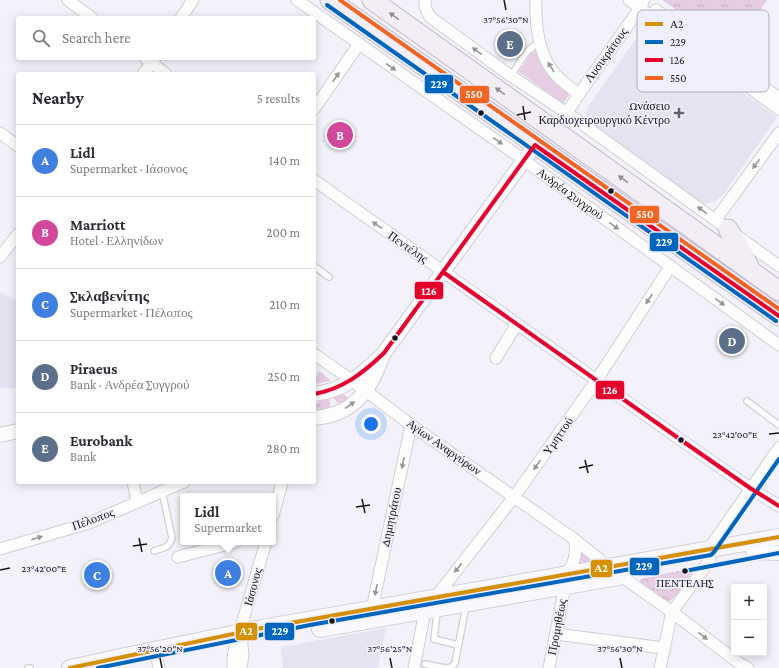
<!DOCTYPE html>
<html lang="en">
<head>
<meta charset="utf-8">
<style>
  body { margin:0; font-family:"Crimson Pro",serif; background:#f2f2f3; color:#2b2b33 }
  .controls { position:absolute; right:12px; bottom:12px; display:grid; overflow:hidden; border-radius:4px; box-shadow:0 2px 10px #0003 }
  .controls button { width:36px; height:36px; display:grid; place-items:center; padding:0; border:0; border-bottom:1px solid #e1e1e2; background:#fff; color:#2b2b33; font:20px sans-serif }
  .you { position:absolute; left:371px; top:424px; width:14px; height:14px; margin:-10px; border:3px solid #fff; border-radius:50%; background:#1a73e8; box-shadow:0 0 0 6px #1a73e833 }
  .badge { display:grid; place-items:center; width:26px; height:26px; border-radius:50%; background:#1a73e8; color:#fff; font-size:13px; font-weight:700 }
  .pin { position:absolute; translate:-50% -50%; border:2px solid #fff; box-shadow:0 1px 4px #0006 }
  .popup { position:absolute; left:180px; top:493px; width:96px; height:52px; box-sizing:border-box; display:grid; place-content:center; border-radius:4px; background:#fff; filter:drop-shadow(0 1px 3px #0005); font-size:13px; white-space:nowrap; color:#7c7c81 }
  .popup b { font-size:15px; color:#2b2b33 }
  .popup::after { content:''; position:absolute; left:50%; top:100%; margin-left:-8px; border:8px solid transparent; border-top-color:#fff }
  .list { margin:0; padding:0; list-style:none }
  h2 { display:flex; justify-content:space-between; align-items:center; height:52px; margin:0; padding:0 16px; font-size:17px }
  h2 small { font-size:13px; font-weight:400; color:#7c7c81 }
  .list li { display:grid; grid-template-columns:26px 1fr auto; gap:12px; align-items:center; box-sizing:border-box; height:72px; padding:0 16px; border-top:1px solid #e1e1e2 }
  .list b { display:block; font-size:15px; white-space:nowrap }
  .list p { margin:0; font-size:13px; white-space:nowrap; color:#7c7c81 }
  .list em { font-size:13px; font-style:normal; color:#7c7c81 }
  .icon { flex:none; width:22px; height:22px; fill:none; stroke:currentColor; stroke-width:2; stroke-linecap:round; stroke-linejoin:round }
  .map { position:relative; flex:none; width:779px; height:668px; overflow:hidden }
  .search { position:absolute; background:#fff; box-shadow:0 2px 10px #0003; left:16px; top:16px; width:300px; height:44px; display:flex; align-items:center; gap:10px; box-sizing:border-box; padding:0 14px; border-radius:4px; color:#7c7c81; font-size:15px }
  .panel { position:absolute; background:#fff; box-shadow:0 2px 10px #0003; left:16px; top:72px; width:300px; height:412px; border-radius:4px }
  .map>svg:first-child { display:block }
</style>
</head>
<body>
<div class="map">
<svg width="779" height="668" viewBox="0 0 779 668">
  <defs>
    <pattern id="grass-tufts" width="24" height="20" patternUnits="userSpaceOnUse"><rect width="24" height="20" fill="#e6cde3"/><path d="M3 7l-1-3M5 7V3M7 7l1-3M15 17l-1-3M17 17v-4M19 17l1-3" fill="none" stroke="#c5afc2"/></pattern>
    <pattern id="park-crowns" width="20" height="18" patternUnits="userSpaceOnUse"><rect width="20" height="18" fill="#e6cde3"/><path d="M2 6a3 3 0 1 1 6 0M12 15a3 3 0 1 1 6 0" fill="none" stroke="#c5afc2"/></pattern>
  </defs>
  <rect width="100%" height="100%" fill="#f3f2fa"/>
  <!-- built -->
  <path fill="#e5e3f2" d="M646,24L777,117L723,195L714,202L704,204L701,203L587,120L586,114L588,107Z
    M0,292L18,301V383L14,389L0,388Z
    M386,628L378,667L381,668H283L281,647Z"/>
  <!-- grass -->
  <path fill="url(#grass-tufts)" d="M662,0H767L751,24L734,51Z
    M318,372H321L331,381L314,384V381Z
    M344,394L348,398L343,402L338,403L334,399V396Z
    M329,397L331,408L314,410C315,403 322,398 329,397Z
    M581,552L592,561L579,563Z"/>
  <!-- park -->
  <path fill="url(#park-crowns)" d="M688,569L691,570C691,578 677,597 670,601H666L642,585L640,582V580L644,578Z"/>
  <!-- garden -->
  <path fill="#e6cde3" d="M539,49L572,91L563,103L519,72L531,53Z"/>
  <g fill="none" stroke-linecap="round" stroke-linejoin="round">
    <defs>
      <path id="service" d="M511,76C519,65 526,47 540,43
        M314,266L329,277
        M747,401L779,425
        M154,551C163,548 169,548 172,538L162,491
        M437,613L434,639L458,645
        M425,664L445,668
        M28,668H30
        M446,668L452,667L455,663L465,611"/>
      <g id="minor">
        <path d="M68,0L92,18"/>
        <path id="s1" d="M297,0L514,153L779,345"/>
        <path d="M425,0V7L430,17L511,76L567,113L779,266"/>
        <path d="M536,0C535,26 539,60 559,78C565,84 572,89 579,94"/>
        <path d="M629,0L779,109"/>
        <path d="M656,10L779,98"/>
        <path d="M181,18L193,0"/>
        <path d="M145,58L166,74"/>
        <path d="M143,74L155,58"/>
        <path d="M314,109L359,44"/>
        <path d="M555,131L579,94L640,8L644,0"/>
        <path d="M0,133L18,146"/>
        <path d="M314,180L681,440L750,488L779,506"/>
        <path d="M716,219L779,133"/>
        <path d="M0,257L18,234"/>
        <path d="M314,354L353,381L411,425L574,539L599,559L602,568"/>
        <path d="M496,358L517,324"/>
        <path d="M133,482L137,502"/>
        <path d="M273,516L282,482"/>
        <path d="M0,549L89,523L184,482"/>
        <path d="M709,549L779,448"/>
        <path d="M178,557L236,542"/>
        <path d="M563,575C574,567 578,553 574,539"/>
        <path d="M621,576L672,612L739,663L748,668"/>
        <path d="M435,598L514,497L596,381L670,267"/>
        <path d="M372,609L411,425"/>
        <path d="M556,634L664,648"/>
        <path d="M157,659L159,668"/>
        <path d="M233,668V657L236,644L266,542"/>
        <path d="M241,668L243,655L241,635"/>
        <path d="M414,668L425,611"/>
        <path d="M549,668L565,586"/>
        <path d="M660,668L672,612L710,560"/>
      </g>
      <path id="tertiary" d="M314,394C344,391 364,373 384,353L535,145
        M314,418C353,415 370,391 382,357
        M0,435L18,431
        M753,552L779,553"/>
      <path id="secondary" d="M320,629L618,577
        M70,668L135,654L262,628L779,537"/>
      <path id="trunk" d="M330,0L779,316
        M372,0L779,291
        M728,229L742,252L750,269"/>
    </defs>
    <!-- service casing -->
    <use href="#service" stroke="#cfced5" stroke-width="8"/>
    <!-- minor casing -->
    <use href="#minor" stroke="#cfced5" stroke-width="13"/>
    <!-- tertiary casing -->
    <use href="#tertiary" stroke="#cfced5" stroke-width="16"/>
    <!-- secondary casing -->
    <use href="#secondary" stroke="#cfced5" stroke-width="18"/>
    <!-- trunk casing -->
    <use href="#trunk" stroke="#bfb9c6" stroke-width="21"/>
    <!-- service -->
    <use href="#service" stroke="#fdfdfe" stroke-width="5.5"/>
    <!-- minor -->
    <use href="#minor" stroke="#fdfdfe" stroke-width="11"/>
    <!-- tertiary -->
    <use href="#tertiary" stroke="#fdfdfe" stroke-width="14"/>
    <!-- secondary -->
    <use href="#secondary" stroke="#faf8fc" stroke-width="16"/>
    <!-- trunk -->
    <use href="#trunk" stroke="#f3eef6" stroke-width="19"/>
    <defs>
      <path id="bus-1" d="M70,668L262,628L779,537"/>
      <path id="bus-2" d="M327,5L776,321
        M685,571L779,553
        M98,668L310,625L711,555L714,552L779,459"/>
      <path id="bus-3" d="M443,272L681,440L750,488L779,506
        M314,394C343,389 363,373 384,353L535,145L779,316"/>
      <path id="bus-4" d="M340,0L779,309"/>
    </defs>
    <!-- bus-1 casing -->
    <use href="#bus-1" stroke="#f0effd" stroke-width="7"/>
    <!-- bus-2 casing -->
    <use href="#bus-2" stroke="#f0effd" stroke-width="7"/>
    <!-- bus-3 casing -->
    <use href="#bus-3" stroke="#f0effd" stroke-width="7"/>
    <!-- bus-4 casing -->
    <use href="#bus-4" stroke="#f0effd" stroke-width="7"/>
    <!-- bus-1 -->
    <use href="#bus-1" stroke="#d59004" stroke-width="4"/>
    <!-- bus-2 -->
    <use href="#bus-2" stroke="#0065bd" stroke-width="4"/>
    <!-- bus-3 -->
    <use href="#bus-3" stroke="#e4002b" stroke-width="4"/>
    <!-- bus-4 -->
    <use href="#bus-4" stroke="#f26522" stroke-width="4"/>
  </g>
  <!-- one-way arrows -->
  <defs><path id="oneway-solid" d="M-6-.8H1V-3.2L6.5 0L1 3.2V.8H-6Z"/></defs>
  <g fill="#908d94">
    <use href="#oneway-solid" transform="translate(394 16) rotate(-144)"/>
    <use href="#oneway-solid" transform="translate(500 91) rotate(-144)"/>
    <use href="#oneway-solid" transform="translate(623 179) rotate(-144)"/>
  </g>
  <g fill="#969598">
    <use href="#oneway-solid" transform="translate(477 51) rotate(-144)"/>
    <use href="#oneway-solid" transform="translate(391 67) rotate(35)"/>
    <use href="#oneway-solid" transform="translate(551 67) rotate(-122)"/>
    <use href="#oneway-solid" transform="translate(336 77) rotate(-55)"/>
    <use href="#oneway-solid" transform="translate(498 141) rotate(35)"/>
    <use href="#oneway-solid" transform="translate(756 164) rotate(126)"/>
    <use href="#oneway-solid" transform="translate(702 210) rotate(-144)"/>
    <use href="#oneway-solid" transform="translate(377 225) rotate(-145)"/>
    <use href="#oneway-solid" transform="translate(614 226) rotate(36)"/>
    <use href="#oneway-solid" transform="translate(649 299) rotate(123)"/>
    <use href="#oneway-solid" transform="translate(720 302) rotate(36)"/>
    <use href="#oneway-solid" transform="translate(350 405) rotate(-34)"/>
    <use href="#oneway-solid" transform="translate(403 463) rotate(102)"/>
    <use href="#oneway-solid" transform="translate(537 465) rotate(125)"/>
    <use href="#oneway-solid" transform="translate(37 538) rotate(-17)"/>
    <use href="#oneway-solid" transform="translate(458 568) rotate(128)"/>
    <use href="#oneway-solid" transform="translate(376 590) rotate(102)"/>
    <use href="#oneway-solid" transform="translate(703 636) rotate(37)"/>
  </g>
  <!-- ticks -->
  <path fill="none" stroke="#17161c" stroke-width="1.5" d="M504,0L506,10M523,106L525,120M517,115L531,112M769,434L779,433M585,460L588,473M579,468L593,465M362,499L365,513M356,507L370,505M139,538L142,552M133,546L147,544M0,570L10,568M160,658L162,668M390,658L392,668M620,658L622,668"/>
  <!-- markers -->
  <g fill="#17161c" stroke="#f0effd" stroke-width="1.5">
    <circle cx="481" cy="113" r="3.5"/>
    <circle cx="611" cy="191" r="3.5"/>
    <circle cx="395" cy="338" r="3.5"/>
    <circle cx="681" cy="440" r="3.5"/>
    <circle cx="685" cy="571" r="3.5"/>
    <circle cx="332" cy="621" r="3.5"/>
  </g>
  <path fill="#64636a" stroke="#f0effd" stroke-width="1.5" d="M677 107h4v4h4v4h-4v4h-4v-4h-4v-4h4z"/>
  <g text-anchor="middle" stroke-width="3.5" stroke-linejoin="round" paint-order="stroke">
    <!-- bus labels -->
    <g font-size="11" fill="#17161c" stroke="#f0effd">
      <text x="685" y="587">ΠΕΝΤΕΛΗΣ</text>
    </g>
    <!-- street labels -->
    <g font-size="12" fill="#17161c" stroke="#f0effd">
      <text transform="translate(606 55) rotate(-54)" y="4">Λυσικράτους</text>
      <text dy="4" stroke="none"><textPath href="#s1" startOffset="335">Ανδρέα Συγγρού</textPath></text>
      <text transform="translate(408 247) rotate(35)" y="4">Πεντέλης</text>
      <text transform="translate(558 436) rotate(-55)" y="4">Υμηττού</text>
      <text transform="translate(444 447) rotate(35)" y="4">Αγίων Αναργύρων</text>
      <text transform="translate(391 517) rotate(-78)" y="4">Δημητράτου</text>
      <text transform="translate(93 519) rotate(-20)" y="4">Πέλοπος</text>
      <text transform="translate(253 587) rotate(-75)" y="4">Ιάσονος</text>
      <text transform="translate(557 627) rotate(-79)" y="4">Προμηθέως</text>
    </g>
    <!-- poi labels -->
    <g font-size="12" fill="#17161c" stroke="#f0effd" text-anchor="end">
      <text x="670" y="110">Ωνάσειο<tspan x="670" dy="14">Καρδιοχειρουργικό Κέντρο</tspan></text>
    </g>
  </g>
  <!-- legend -->
  <rect x="637" y="10" width="132" height="82" rx="6" fill="#f0effd" stroke="#afaeba" stroke-width="1"/>
  <rect x="645" y="22" width="18" height="4" fill="#d59004"/>
  <rect x="645" y="40" width="18" height="4" fill="#0065bd"/>
  <rect x="645" y="58" width="18" height="4" fill="#e4002b"/>
  <rect x="645" y="76" width="18" height="4" fill="#f26522"/>
  <g font-size="11" fill="#17161c">
    <text x="670" y="28">Α2</text>
    <text x="670" y="46">229</text>
    <text x="670" y="64">126</text>
    <text x="670" y="82">550</text>
  </g>
  <g font-size="10" text-anchor="middle" fill="#17161c" stroke="#f0effd" stroke-width="3.5" stroke-linejoin="round" paint-order="stroke">
    <text x="506" y="23">37°56'30"N</text>
    <text x="735" y="438">23°42'00"E</text>
    <text x="44" y="572">23°42'00"E</text>
    <text x="160" y="652">37°56'20"N</text>
    <text x="390" y="652">37°56'25"N</text>
    <text x="620" y="652">37°56'30"N</text>
  </g>
  <g stroke="#f0effd" stroke-width="1.5">
    <rect x="424" y="74" width="30" height="20" rx="4" fill="#0065bd"/>
    <rect x="459" y="85" width="31" height="19" rx="4" fill="#f26522"/>
    <rect x="629" y="205" width="31" height="19" rx="4" fill="#f26522"/>
    <rect x="649" y="232" width="30" height="20" rx="4" fill="#0065bd"/>
    <rect x="414" y="281" width="30" height="19" rx="4" fill="#e4002b"/>
    <rect x="595" y="380" width="30" height="20" rx="4" fill="#e4002b"/>
    <rect x="629" y="557" width="31" height="19" rx="4" fill="#0065bd"/>
    <rect x="590" y="559" width="23" height="19" rx="4" fill="#d59004"/>
    <rect x="264" y="622" width="31" height="19" rx="4" fill="#0065bd"/>
    <rect x="235" y="622" width="23" height="19" rx="4" fill="#d59004"/>
  </g>
  <g font-size="11" text-anchor="middle" font-weight="bold" fill="#fff">
    <text x="439" y="88">229</text>
    <text x="474" y="98">550</text>
    <text x="645" y="218">550</text>
    <text x="664" y="246">229</text>
    <text x="429" y="295">126</text>
    <text x="610" y="394">126</text>
    <text x="644" y="570">229</text>
    <text x="601" y="572">Α2</text>
    <text x="280" y="635">229</text>
    <text x="246" y="635">Α2</text>
  </g>
</svg>
<div class="controls">
<button>+</button>
<button>−</button>
</div>
<div class="you"></div>
<div class="pin badge" style="left:228px;top:573px;background:#3f7fe0">A</div>
<div class="popup"><b>Lidl</b>Supermarket</div>
<div class="pin badge" style="left:340px;top:135px;background:#d1479c">B</div>
<div class="pin badge" style="left:97px;top:575px;background:#3f7fe0">C</div>
<div class="pin badge" style="left:732px;top:341px;background:#5c6f8a">D</div>
<div class="pin badge" style="left:510px;top:44px;background:#5c6f8a">E</div>
<div class="search"><svg class="icon" aria-label="search" viewBox="0 0 24 24"><circle cx="10" cy="10" r="6"/><path d="M15 15l6 6"/></svg>Search here</div>
<section class="panel">
<h2>Nearby<small>5 results</small></h2>
<ul class="list">
<li><span class="badge" style="background:#3f7fe0">A</span><div><b>Lidl</b><p>Supermarket · Ιάσονος</p></div><em>140 m</em></li>
<li><span class="badge" style="background:#d1479c">B</span><div><b>Marriott</b><p>Hotel · Ελληνίδων</p></div><em>200 m</em></li>
<li><span class="badge" style="background:#3f7fe0">C</span><div><b>Σκλαβενίτης</b><p>Supermarket · Πέλοπος</p></div><em>210 m</em></li>
<li><span class="badge" style="background:#5c6f8a">D</span><div><b>Piraeus</b><p>Bank · Ανδρέα Συγγρού</p></div><em>250 m</em></li>
<li><span class="badge" style="background:#5c6f8a">E</span><div><b>Eurobank</b><p>Bank</p></div><em>280 m</em></li>
</ul>
</section>
</div>
</body>
</html>
